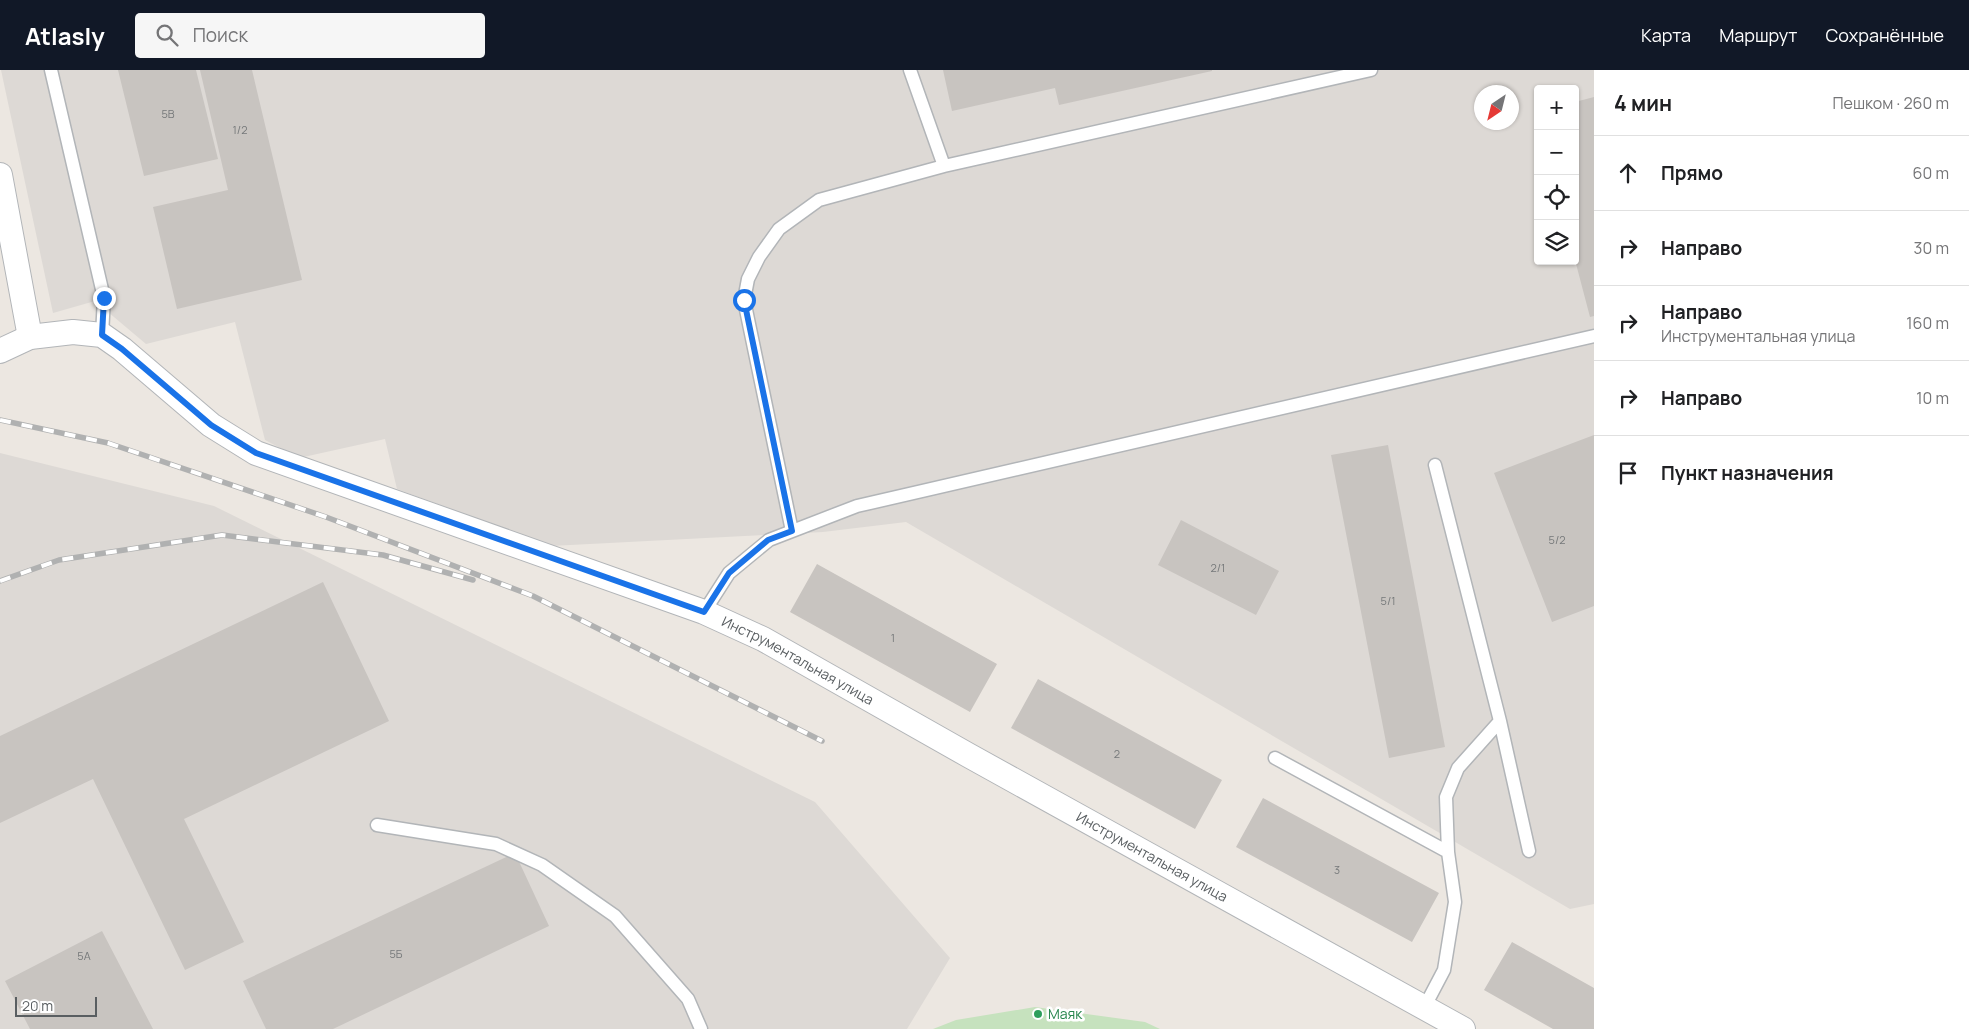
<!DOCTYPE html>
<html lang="ru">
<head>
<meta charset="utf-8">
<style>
  body { margin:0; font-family:Manrope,sans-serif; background:#f6f6f6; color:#202124 }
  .controls { position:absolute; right:15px; top:15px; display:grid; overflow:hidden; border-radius:5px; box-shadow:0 1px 4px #0004 }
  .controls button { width:45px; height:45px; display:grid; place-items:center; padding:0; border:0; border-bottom:1px solid #e0e0e0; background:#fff; color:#202124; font:25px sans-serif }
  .compass { position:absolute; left:1474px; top:15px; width:45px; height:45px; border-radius:50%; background:#fff; box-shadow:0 1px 4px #0004; rotate:215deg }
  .scale { position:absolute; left:15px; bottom:12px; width:82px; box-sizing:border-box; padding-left:5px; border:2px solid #595e61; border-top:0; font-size:14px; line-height:18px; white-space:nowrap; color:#595e61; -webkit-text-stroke:4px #fff; paint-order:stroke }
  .stop { position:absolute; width:15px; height:15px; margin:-11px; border:4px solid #1a73e8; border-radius:50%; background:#fff }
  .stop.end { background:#1a73e8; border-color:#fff; box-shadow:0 1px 5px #0008 }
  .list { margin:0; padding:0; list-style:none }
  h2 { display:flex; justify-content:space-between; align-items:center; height:65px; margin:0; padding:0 20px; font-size:21px }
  h2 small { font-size:16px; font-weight:400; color:#757577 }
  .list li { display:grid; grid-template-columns:32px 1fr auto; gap:15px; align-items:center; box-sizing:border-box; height:75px; padding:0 20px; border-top:1px solid #e0e0e0 }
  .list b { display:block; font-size:19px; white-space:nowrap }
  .list p { margin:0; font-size:16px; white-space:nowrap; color:#757577 }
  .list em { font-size:16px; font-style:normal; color:#757577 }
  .icon { flex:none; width:28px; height:28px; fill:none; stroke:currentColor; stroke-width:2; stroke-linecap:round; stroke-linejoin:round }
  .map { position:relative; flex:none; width:1594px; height:959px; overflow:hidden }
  header { display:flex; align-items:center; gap:30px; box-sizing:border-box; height:70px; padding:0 25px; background:#111827; color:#fff }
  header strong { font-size:24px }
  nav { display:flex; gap:28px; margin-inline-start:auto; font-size:18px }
  .search { width:350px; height:45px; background:#f6f6f6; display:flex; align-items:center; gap:12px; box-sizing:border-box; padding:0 18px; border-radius:5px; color:#757577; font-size:19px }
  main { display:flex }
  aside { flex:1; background:#fff }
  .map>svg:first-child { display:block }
</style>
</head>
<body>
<header>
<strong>Atlasly</strong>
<div class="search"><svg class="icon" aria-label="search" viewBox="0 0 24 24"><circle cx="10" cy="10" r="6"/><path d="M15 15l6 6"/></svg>Поиск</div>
<nav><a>Карта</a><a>Маршрут</a><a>Сохранённые</a></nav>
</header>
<main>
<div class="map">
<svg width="1594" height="959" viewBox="0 0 1594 959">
  <rect width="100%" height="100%" fill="#ece7e1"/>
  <!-- industrial -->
  <path fill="#ddd9d5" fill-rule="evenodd" d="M1,0H1594V834L1570,839L906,452L823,462L551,476L397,419L385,369L299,388L265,370L235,252L146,274L95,231L53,243ZM1538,19H1575V191H1538ZM1482,22H1512V52H1482Z
    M0,383L214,436L815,732L950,888L907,959H0Z"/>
  <!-- green -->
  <path fill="#c6e2be" d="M1035,937L1145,952L1160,959H933L956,950Z"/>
  <!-- building -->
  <path fill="#c8c4c0" d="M118,0H196L218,89L144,106Z
    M200,0H252L302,210L177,239L153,137L228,120Z
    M943,0H1212V1L1059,35L1055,18L952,41Z
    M1594,27V246L1590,247L1575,190V32Z
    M1594,365V536L1552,552L1494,403Z
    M1388,375L1445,677L1389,688L1331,385Z
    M1181,450L1279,501L1256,545L1158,495Z
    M817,494L997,594L970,642L790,542Z
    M323,512L389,651L184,749L244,872L185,900L93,709L0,753V666Z
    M1038,609L1222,710L1195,759L1011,658Z
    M1263,728L1439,823L1412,872L1236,777Z
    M515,783L549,856L333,959H266L243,911Z
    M102,861L153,959H30L5,911Z
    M1512,872L1594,918V959H1553L1484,920Z"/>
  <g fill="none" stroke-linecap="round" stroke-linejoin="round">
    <defs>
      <path id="lane" d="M51,0L104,228L102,265
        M910,0L944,96L1371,0
        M1435,395L1500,651L1529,781
        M792,461L744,230L748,209L759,187L779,159L819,130L944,96
        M704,542L729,503L769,470L857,436L1594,266
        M1275,688L1448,782L1455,832L1444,900L1424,938
        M377,755L496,774L542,795L615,846L688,929L701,959
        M1448,782L1446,727L1458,698L1500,651"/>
      <g id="street">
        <path d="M0,105L30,267"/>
        <path id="s1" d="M0,281L30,267L73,262L102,265L122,279L211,355L256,383L704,542L763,569L968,685L1463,959"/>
      </g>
    </defs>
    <!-- lane casing -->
    <use href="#lane" stroke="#b2b5b8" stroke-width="15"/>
    <!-- street casing -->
    <use href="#street" stroke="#b2b5b8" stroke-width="26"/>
    <!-- lane -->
    <use href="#lane" stroke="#fff" stroke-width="12"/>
    <!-- street -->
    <use href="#street" stroke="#fff" stroke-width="24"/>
    <defs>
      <path id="rail" d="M0,350L108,373L326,447L533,526L822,671
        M0,511L59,490L222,465L383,485L473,510"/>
    </defs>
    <!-- rail casing -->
    <use href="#rail" stroke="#b0b1b1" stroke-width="5.5"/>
    <!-- rail -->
    <use href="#rail" stroke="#fff" stroke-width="4" stroke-dasharray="11" stroke-linecap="butt"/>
  </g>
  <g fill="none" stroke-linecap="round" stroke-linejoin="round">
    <!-- route -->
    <path stroke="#1a73e8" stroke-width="6" d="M104,228L102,265L122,279L211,355L256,383L704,542L729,503L768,470L792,461L744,230"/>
  </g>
  <!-- markers -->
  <circle fill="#2e9e5b" stroke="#fff" stroke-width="2" cx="1038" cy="944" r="5"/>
  <g text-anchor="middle" stroke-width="5" stroke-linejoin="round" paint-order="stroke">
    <!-- number labels -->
    <g font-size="11" fill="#757879">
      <text x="168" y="48">5В</text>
      <text x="240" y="64">1/2</text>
      <text x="1557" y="474">5/2</text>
      <text x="1218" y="502">2/1</text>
      <text x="1388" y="535">5/1</text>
      <text x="893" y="572">1</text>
      <text x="1117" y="688">2</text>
      <text x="1337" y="804">3</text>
      <text x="396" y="888">5Б</text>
      <text x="84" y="890">5А</text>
    </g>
    <!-- street labels -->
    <g font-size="14" fill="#595e61" stroke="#fff">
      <text dy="5" stroke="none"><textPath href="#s1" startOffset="881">Инструментальная улица</textPath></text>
      <text dy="5" stroke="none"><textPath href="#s1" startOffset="1286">Инструментальная улица</textPath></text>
    </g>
    <!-- leisure labels -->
    <g font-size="14" fill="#27864d" stroke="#fff" text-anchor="start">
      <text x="1048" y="949">Маяк</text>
    </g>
  </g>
</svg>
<div class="controls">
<button>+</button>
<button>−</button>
<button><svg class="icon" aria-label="locate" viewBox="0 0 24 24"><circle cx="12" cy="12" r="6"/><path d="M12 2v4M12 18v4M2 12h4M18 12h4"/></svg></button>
<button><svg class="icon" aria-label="layers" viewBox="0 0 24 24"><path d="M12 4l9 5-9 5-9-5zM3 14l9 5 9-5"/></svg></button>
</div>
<svg class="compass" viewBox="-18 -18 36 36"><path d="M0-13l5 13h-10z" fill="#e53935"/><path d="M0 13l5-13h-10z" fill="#757577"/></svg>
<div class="scale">20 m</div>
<div class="stop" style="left:744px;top:230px"></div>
<div class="stop end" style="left:104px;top:228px"></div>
</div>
<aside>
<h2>4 мин<small>Пешком · 260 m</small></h2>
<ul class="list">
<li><svg class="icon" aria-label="ahead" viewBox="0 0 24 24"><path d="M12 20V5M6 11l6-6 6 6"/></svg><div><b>Прямо</b></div><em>60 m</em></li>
<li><svg class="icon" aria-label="right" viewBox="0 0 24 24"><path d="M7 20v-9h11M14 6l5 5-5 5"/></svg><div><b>Направо</b></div><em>30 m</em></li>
<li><svg class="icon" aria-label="right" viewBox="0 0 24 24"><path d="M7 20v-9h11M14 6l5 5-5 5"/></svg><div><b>Направо</b><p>Инструментальная улица</p></div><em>160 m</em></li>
<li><svg class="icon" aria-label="right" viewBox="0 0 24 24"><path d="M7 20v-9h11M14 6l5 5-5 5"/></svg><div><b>Направо</b></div><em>10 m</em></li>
<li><svg class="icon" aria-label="arrive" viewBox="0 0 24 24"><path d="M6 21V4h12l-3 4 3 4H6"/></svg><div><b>Пункт назначения</b></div></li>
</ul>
</aside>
</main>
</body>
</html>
